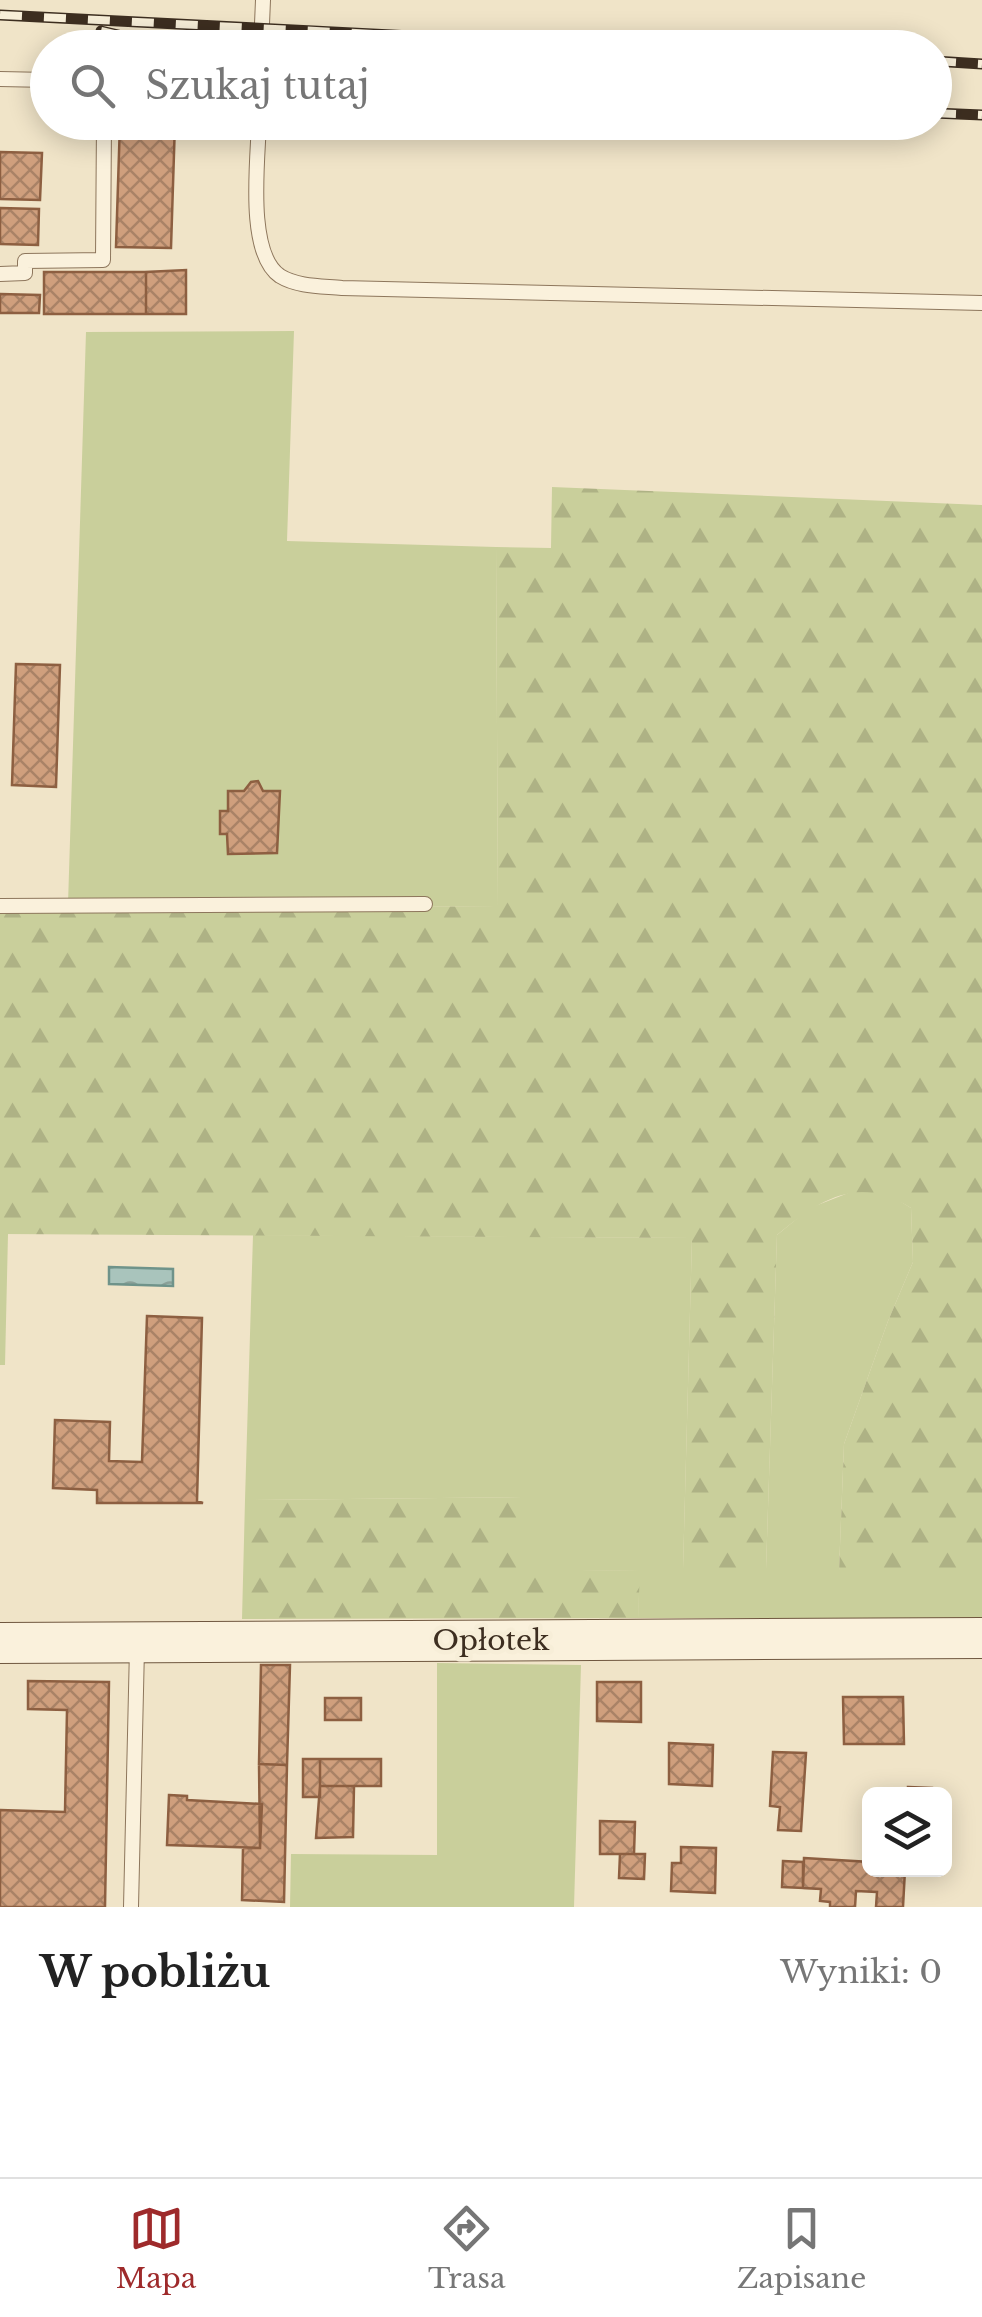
<!DOCTYPE html>
<html lang="pl">
<head>
<meta charset="utf-8">
<style>
  body { margin:0; font-family:"Libre Baskerville",serif; background:#f2f2f2; color:#222 }
  .controls { position:absolute; right:30px; bottom:30px; display:grid; overflow:hidden; border-radius:15px; box-shadow:0 5px 25px #0003 }
  .controls button { width:90px; height:90px; display:grid; place-items:center; padding:0; border:0; border-bottom:2px solid #e0e0e0; background:#fff; color:#222; font:50px sans-serif }
  .list { margin:0; padding:0; list-style:none }
  h2 { display:flex; justify-content:space-between; align-items:center; height:130px; margin:0; padding:0 40px; font-size:42px }
  h2 small { font-size:32px; font-weight:400; color:#767676 }
  .icon { flex:none; width:55px; height:55px; fill:none; stroke:currentColor; stroke-width:2; stroke-linecap:round; stroke-linejoin:round }
  .map { position:relative; flex:none; width:982px; height:1907px; overflow:hidden }
  .search { position:absolute; background:#fff; box-shadow:0 5px 25px #0003; left:30px; right:30px; top:30px; height:110px; display:flex; align-items:center; gap:25px; box-sizing:border-box; padding:0 35px; border-radius:55px; color:#767676; font-size:38px }
  .sheet { height:270px; background:#fff }
  nav { display:flex; justify-content:space-around; align-items:center; box-sizing:border-box; height:140px; border-top:2px solid #e0e0e0; background:#fff; font-size:28px; color:#767676 }
  nav a { display:grid; justify-items:center; gap:5px }
  nav .on { color:#9e2a2b }
  .map>svg:first-child { display:block }
</style>
</head>
<body>
<div class="map">
<svg width="982" height="1907" viewBox="0 0 982 1907">
  <defs>
    <pattern id="forest-firs" width="22" height="20" patternUnits="userSpaceOnUse" patternTransform="scale(2.5)"><rect width="22" height="20" fill="#c9cf9b"/><path d="M5 1l3.5 6h-7zM16 11l3.5 6h-7z" fill="#aeb285"/></pattern>
    <pattern id="water-waves" width="16" height="10" patternUnits="userSpaceOnUse" patternTransform="scale(2.5)"><rect width="16" height="10" fill="#a9c4bc"/><path d="M0 5q4-4 8 0t8 0" fill="none" stroke="#8ba098"/></pattern>
    <pattern id="building-cross-hatch" width="8" height="8" patternUnits="userSpaceOnUse" patternTransform="scale(2.5)"><rect width="8" height="8" fill="#cf9f7d"/><path d="M0 0l8 8M0 8l8-8" fill="none" stroke="#a98266"/></pattern>
  </defs>
  <rect width="100%" height="100%" fill="#f0e4c8"/>
  <!-- grass -->
  <path fill="#c9cf9b" d="M294,331L287,541L496,547L498,907L68,904L86,332Z
    M856,1190L887,1193L911,1208L913,1262L888,1321L844,1444L839,1570H982V1618H638L639,1571L522,1570V1497L245,1500L253,1235L692,1238L683,1569H766L777,1235L810,1208Z
    M0,1234H8L5,1365H0Z
    M437,1663L581,1665L574,1907H290L291,1854L437,1855Z"/>
  <!-- forest -->
  <path fill="url(#forest-firs)" d="M552,487L982,505V1570L839,1571L844,1444L888,1321L913,1262L911,1208C857,1175 821,1199 777,1235L766,1569H683L692,1238L0,1234V903L498,907L496,547L551,548Z
    M522,1497V1569L640,1571L638,1618L242,1619L245,1500Z"/>
  <!-- water -->
  <path fill="url(#water-waves)" stroke="#6f938a" stroke-width="2.5" d="M109,1267L173,1269V1286L109,1284Z"/>
  <!-- building -->
  <path fill="url(#building-cross-hatch)" stroke="#8d5f41" stroke-width="2.5" d="M120,122H175L171,248L116,247Z
    M0,152L42,153L40,200L0,199Z
    M0,208L39,209L38,245L0,244Z
    M186,270V314H146V272Z
    M44,272H146V314H44Z
    M0,294L40,295L39,313H0Z
    M16,664L60,665L56,787L12,785Z
    M258,781L263,791H280L277,853L228,854L227,834H220V811H228V791H244L251,782Z
    M147,1316L202,1318L197,1501L203,1503H97V1490L53,1488L55,1420L110,1422L109,1461L142,1462Z
    M261,1665H290L287,1765L259,1764Z
    M28,1681L109,1682L105,1907H0V1810L65,1812L67,1710L28,1709Z
    M597,1682H641V1722L597,1721Z
    M843,1697H903L904,1744H844Z
    M325,1698H361V1720H325Z
    M669,1743L713,1745L712,1786L669,1784Z
    M773,1752L806,1753L801,1831L778,1830L780,1807L770,1806Z
    M303,1759H320V1797H303Z
    M320,1759H381V1786H320Z
    M259,1764L287,1765L284,1902L242,1900L243,1848H260Z
    M320,1786H354L353,1837L316,1838Z
    M908,1787L932,1788V1794H908Z
    M169,1795L187,1796V1800L262,1804L260,1848L167,1845Z
    M600,1821L635,1822L634,1854H600Z
    M681,1847L716,1848L715,1893L671,1891L672,1863H681Z
    M620,1854H645L644,1879L619,1878Z
    M804,1858L870,1862V1870H905L903,1907H876L877,1892L856,1891L855,1907H830V1902L820,1901L821,1889L803,1888Z
    M783,1861L803,1862V1888L782,1887Z"/>
  <g fill="none" stroke-linecap="round" stroke-linejoin="round">
    <defs>
      <path id="lane" d="M261,48L263,0
        M0,79L48,80
        M259,122C258,159 246,253 280,276C298,287 322,286 342,288L982,303
        M0,274L25,273V261L103,260L104,122
        M0,906L425,904
        M131,1907L137,1648"/>
      <path id="secondary" d="M0,1643L982,1638"/>
    </defs>
    <!-- lane casing -->
    <use href="#lane" stroke="#8d765c" stroke-width="16"/>
    <!-- secondary casing -->
    <use href="#secondary" stroke="#6f573f" stroke-width="42"/>
    <!-- lane -->
    <use href="#lane" stroke="#faf1dc" stroke-width="14"/>
    <!-- secondary -->
    <use href="#secondary" stroke="#faf1dc" stroke-width="40"/>
    <defs>
      <path id="rail" d="M0,15L650,48
        M101,31L174,48
        M934,61L982,64
        M934,113L982,115"/>
    </defs>
    <!-- rail casing -->
    <use href="#rail" stroke="#3d2e20" stroke-width="11"/>
    <!-- rail -->
    <use href="#rail" stroke="#f7eed8" stroke-width="8" stroke-dasharray="22" stroke-linecap="butt"/>
  </g>
  <g text-anchor="middle" stroke-width="9" stroke-linejoin="round" paint-order="stroke">
    <!-- street labels -->
    <g font-size="28" fill="#3d2e20" stroke="#f7eed8">
      <text x="491" y="1650">Opłotek</text>
    </g>
  </g>
</svg>
<div class="controls">
<button><svg class="icon" aria-label="layers" viewBox="0 0 24 24"><path d="M12 4l9 5-9 5-9-5zM3 14l9 5 9-5"/></svg></button>
</div>
<div class="search"><svg class="icon" aria-label="search" viewBox="0 0 24 24"><circle cx="10" cy="10" r="6"/><path d="M15 15l6 6"/></svg>Szukaj tutaj</div>
</div>
<section class="sheet">
<h2>W pobliżu<small>Wyniki: 0</small></h2>
<ul class="list">
</ul>
</section>
<nav>
<a class="on"><svg class="icon" aria-label="map" viewBox="0 0 24 24"><path d="M3 6l6-2 6 2 6-2v14l-6 2-6-2-6 2zM9 4v14M15 6v14"/></svg>Mapa</a>
<a><svg class="icon" aria-label="directions" viewBox="0 0 24 24"><path d="M12 3l9 9-9 9-9-9zM9 14v-3h6M13 9l2 2-2 2"/></svg>Trasa</a>
<a><svg class="icon" aria-label="saved" viewBox="0 0 24 24"><path d="M7 4h10v16l-5-4-5 4z"/></svg>Zapisane</a>
</nav>
</body>
</html>
